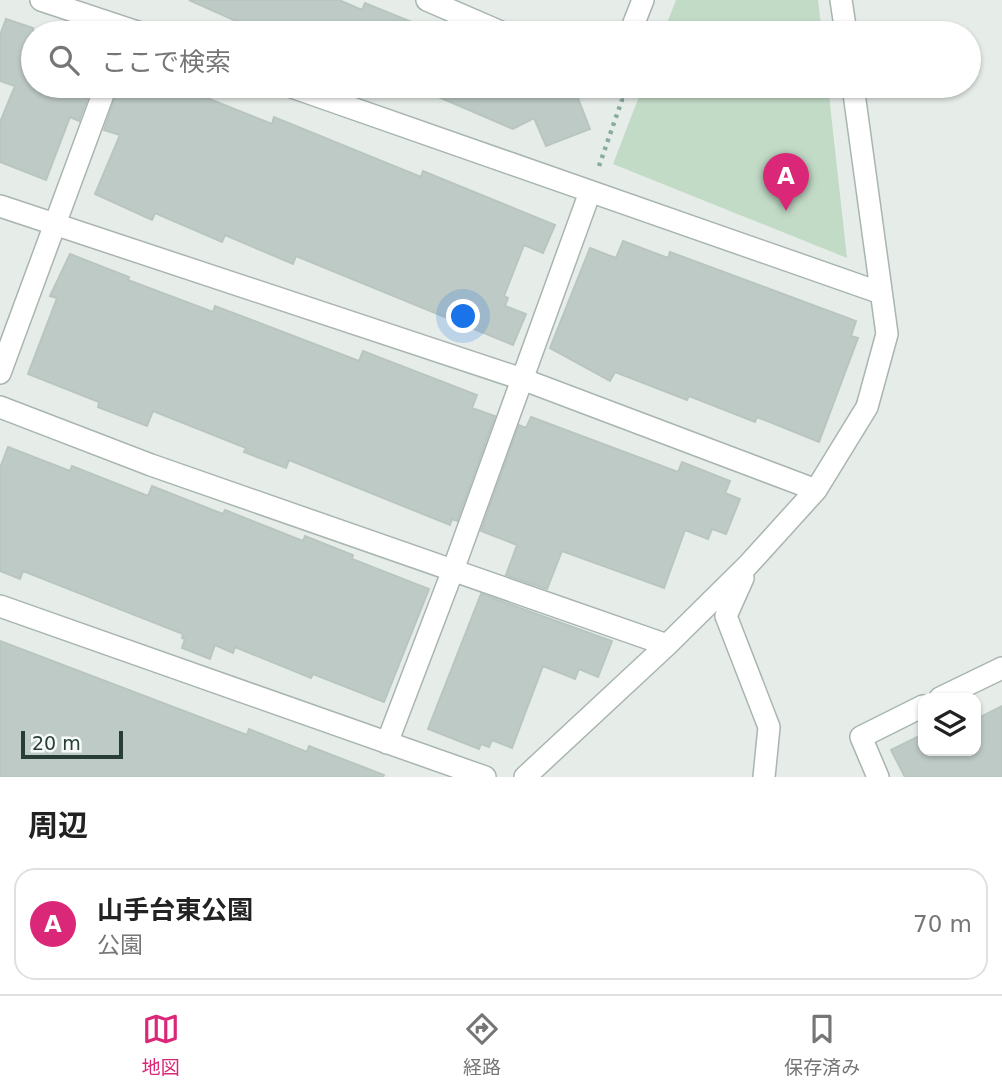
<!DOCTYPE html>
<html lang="ja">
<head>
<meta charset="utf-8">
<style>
  body { margin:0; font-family:"DejaVu Sans","Noto Sans JP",sans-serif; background:#f2f2f2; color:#222 }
  .controls { position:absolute; right:21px; bottom:21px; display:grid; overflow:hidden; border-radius:14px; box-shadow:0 2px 5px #0004 }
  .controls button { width:63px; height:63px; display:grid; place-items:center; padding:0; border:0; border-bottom:2px solid #e0e0e0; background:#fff; color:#222; font:35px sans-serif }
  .scale { position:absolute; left:21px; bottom:18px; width:102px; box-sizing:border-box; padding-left:7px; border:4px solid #273d36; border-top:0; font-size:19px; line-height:24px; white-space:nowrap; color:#273d36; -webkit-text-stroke:5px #f6faf8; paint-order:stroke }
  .you { position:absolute; left:464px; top:317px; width:24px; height:24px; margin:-18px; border:5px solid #fff; border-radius:50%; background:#1a73e8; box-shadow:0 0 0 10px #1a73e833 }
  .badge { display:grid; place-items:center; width:46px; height:46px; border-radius:50%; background:#db2777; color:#fff; font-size:23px; font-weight:700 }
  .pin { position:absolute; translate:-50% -58px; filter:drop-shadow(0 2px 4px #0008) }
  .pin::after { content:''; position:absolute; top:37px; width:24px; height:21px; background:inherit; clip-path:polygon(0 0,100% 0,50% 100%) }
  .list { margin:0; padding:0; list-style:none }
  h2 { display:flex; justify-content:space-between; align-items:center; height:91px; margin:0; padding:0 28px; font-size:30px }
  h2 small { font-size:23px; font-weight:400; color:#767676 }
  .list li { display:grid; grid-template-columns:46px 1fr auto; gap:21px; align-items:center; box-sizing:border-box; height:112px; margin:0 14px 14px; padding:0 14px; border:2px solid #e0e0e0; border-radius:21px }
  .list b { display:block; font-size:26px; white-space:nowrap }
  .list p { margin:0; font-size:23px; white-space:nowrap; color:#767676 }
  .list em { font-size:23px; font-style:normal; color:#767676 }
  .icon { flex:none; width:38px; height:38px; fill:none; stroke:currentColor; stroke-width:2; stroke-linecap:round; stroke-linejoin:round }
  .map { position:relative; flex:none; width:1002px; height:777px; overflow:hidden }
  .search { position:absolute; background:#fff; box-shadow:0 2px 5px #0004; left:21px; right:21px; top:21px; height:77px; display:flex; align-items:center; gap:18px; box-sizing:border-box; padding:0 24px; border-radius:38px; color:#767676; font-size:26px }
  .sheet { height:217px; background:#fff }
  nav { display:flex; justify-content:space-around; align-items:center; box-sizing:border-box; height:98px; border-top:2px solid #e0e0e0; background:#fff; font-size:19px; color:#767676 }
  nav a { display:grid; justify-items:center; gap:4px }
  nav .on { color:#db2777 }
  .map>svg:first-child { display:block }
</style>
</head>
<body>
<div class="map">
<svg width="1002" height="777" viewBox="0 0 1002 777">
  <rect width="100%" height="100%" fill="#e6ede9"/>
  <!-- green -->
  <path fill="#c2dbc7" d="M676,0H818L822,33H663Z
    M643,86H828L847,258L613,164Z"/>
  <!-- building -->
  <path fill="#becac5" stroke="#b9c6c0" stroke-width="2" d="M189,0H339L362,10L365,3L436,32L263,33Z
    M6,19L33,28V86H92L79,121L70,117L46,180L0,162V122L15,86L0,81V35Z
    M119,86H177L272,124L274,117L421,177L423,171L555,225L543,253L524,245L504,296L508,298L505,306L526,314L513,345L296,256L293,264L225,235L222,242L155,213L152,220L95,194L120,135L104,130Z
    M413,86H553L556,94L574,88L590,129L546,146L534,118L513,129Z
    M623,241L668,258L670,252L856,321L851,336L858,338L819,442L757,417L755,422L689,396L687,400L615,372L610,381L550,348L590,248L616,258Z
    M70,254L129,277L128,280L213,312L215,306L359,361L363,351L477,395L472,408L495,416L457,521L452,519L450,525L289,460L286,468L244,452L246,448L153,411L147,426L98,407L99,402L28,374L57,298L50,296Z
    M531,417L678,472L682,462L730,481L725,493L740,499L726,534L712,529L708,539L685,530L664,588L562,551L547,589L506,575L517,545L481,531L519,425L526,428Z
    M8,447L70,471L72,466L148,496L152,486L223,514L225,510L303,541L305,536L353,555L352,559L429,589L384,702L313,674L311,678L235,647L233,653L215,645L210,659L182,648L185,639L182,638L183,634L23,571L20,579L0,571V468Z
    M481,594L612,641L598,677L579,669L575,679L543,666L512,748L492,740L489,747L481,744L479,749L428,729Z
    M0,641L247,735L249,729L307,752L309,746L384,775L383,777H0Z
    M1002,706V777H905L891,750L923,734V751H976V719Z"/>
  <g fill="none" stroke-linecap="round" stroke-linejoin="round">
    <defs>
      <path id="minor" d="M41,0L140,33
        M427,0L503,33
        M841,0L846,33
        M630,33L643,0
        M289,86L881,293
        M0,206L522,379L816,490
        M0,373L106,86
        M0,407L151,465L667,645
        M743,578L726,616L769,727L764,777
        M0,606L485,777
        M940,698L1002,668
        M387,743L453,570L590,192
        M525,777L667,645L748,565L816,490L867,407L887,334L853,86
        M878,777L861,737L923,706"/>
    </defs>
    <!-- minor casing -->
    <use href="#minor" stroke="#a9b5b0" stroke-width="24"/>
    <!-- path -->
    <path stroke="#8aaca0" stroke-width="4.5" stroke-dasharray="3.5 5" stroke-linecap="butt" d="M599,166L622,100L614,86"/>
    <!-- minor -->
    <use href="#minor" stroke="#fff" stroke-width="21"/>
  </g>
</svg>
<div class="controls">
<button><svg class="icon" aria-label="layers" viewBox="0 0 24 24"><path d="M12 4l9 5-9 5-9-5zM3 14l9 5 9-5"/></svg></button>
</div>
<div class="scale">20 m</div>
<div class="you"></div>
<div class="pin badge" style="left:786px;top:211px">A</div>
<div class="search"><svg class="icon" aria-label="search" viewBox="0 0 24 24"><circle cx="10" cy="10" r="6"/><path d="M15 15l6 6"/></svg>ここで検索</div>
</div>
<section class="sheet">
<h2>周辺<small></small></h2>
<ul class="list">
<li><span class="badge">A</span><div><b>山手台東公園</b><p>公園</p></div><em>70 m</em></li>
</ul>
</section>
<nav>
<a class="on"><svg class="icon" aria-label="map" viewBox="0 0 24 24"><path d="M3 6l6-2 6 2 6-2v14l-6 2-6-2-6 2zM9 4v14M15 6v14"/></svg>地図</a>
<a><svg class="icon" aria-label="directions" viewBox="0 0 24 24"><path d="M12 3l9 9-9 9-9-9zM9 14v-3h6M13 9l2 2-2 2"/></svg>経路</a>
<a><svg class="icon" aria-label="saved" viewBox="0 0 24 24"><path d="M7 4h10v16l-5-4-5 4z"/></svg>保存済み</a>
</nav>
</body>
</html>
